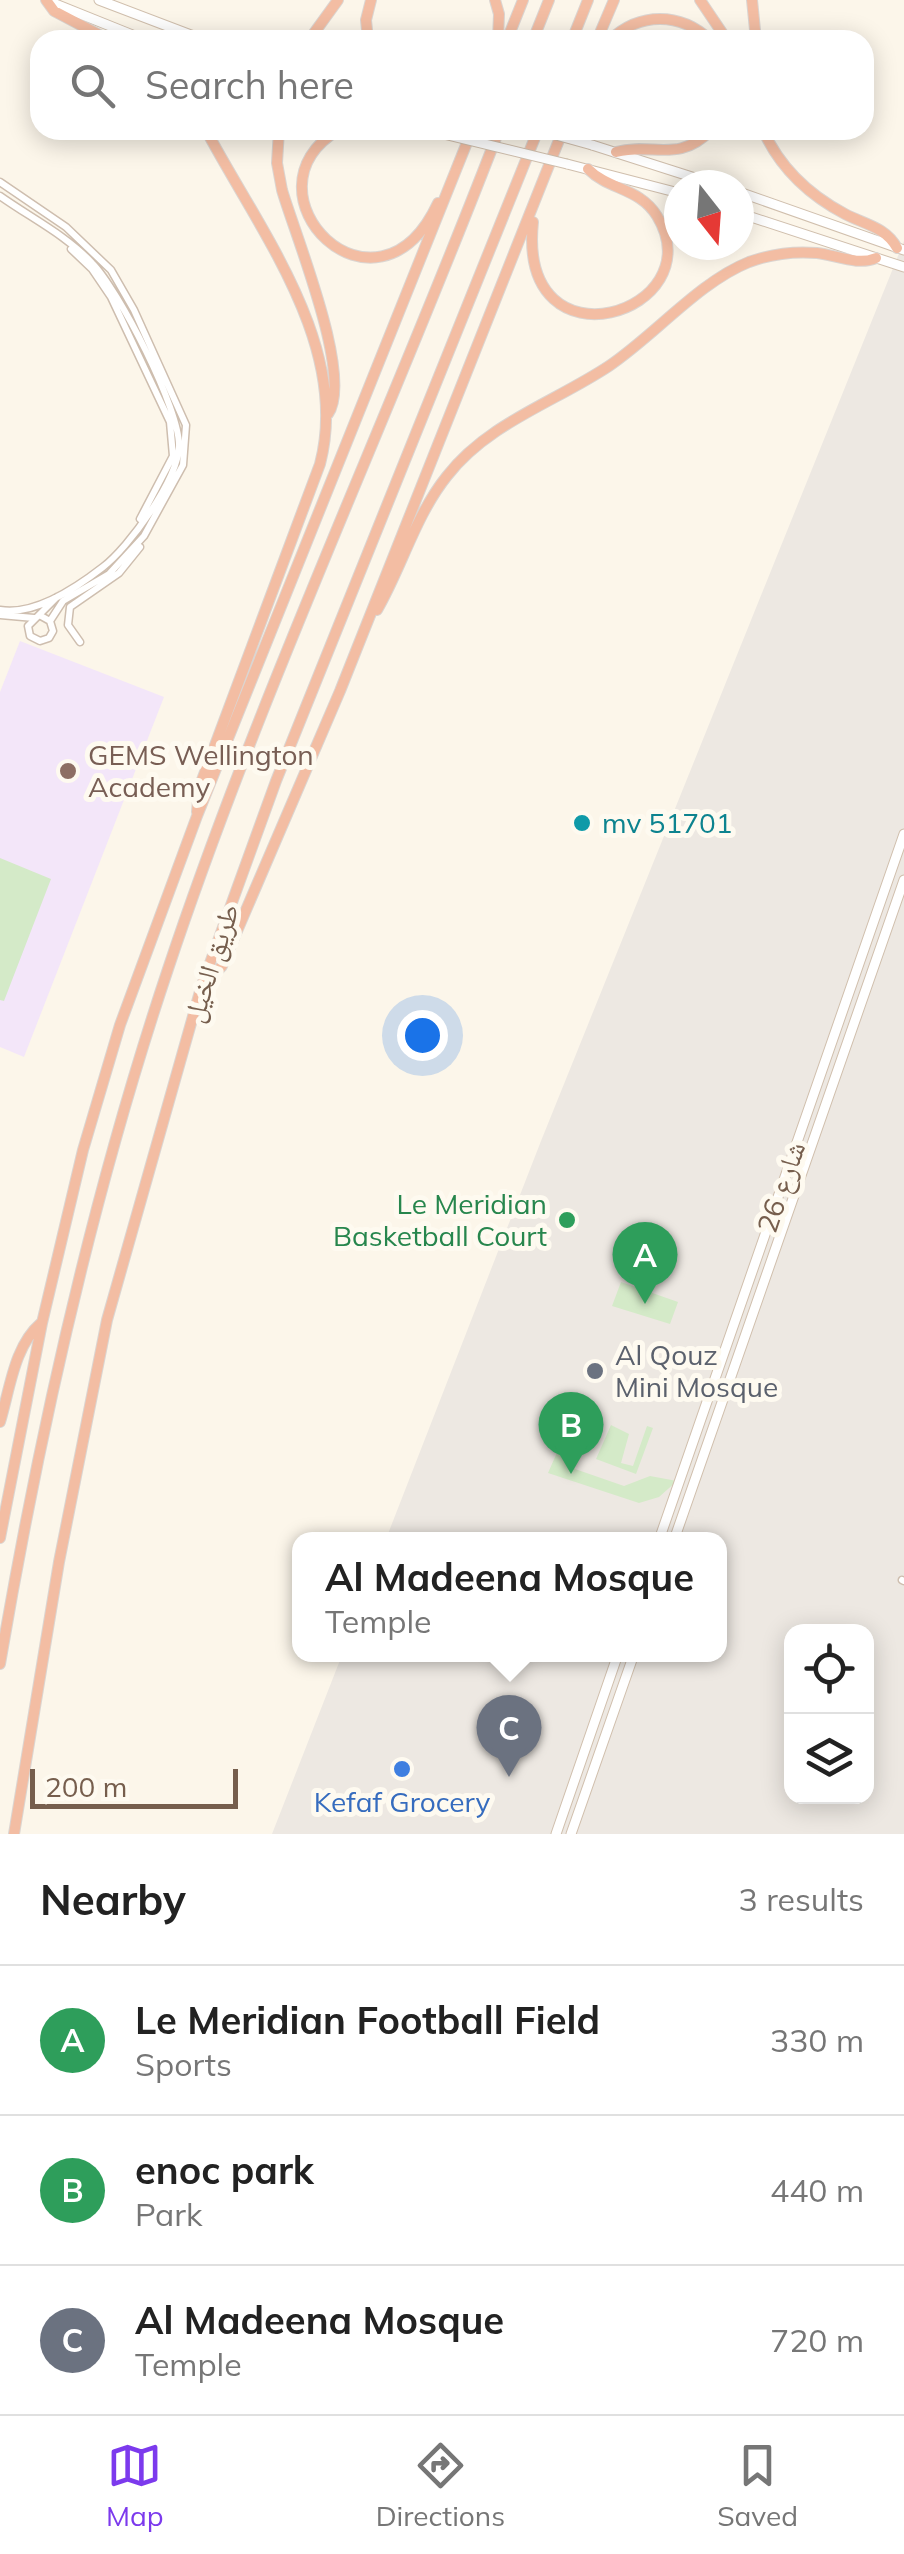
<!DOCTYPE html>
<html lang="en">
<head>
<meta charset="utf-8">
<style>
  body { margin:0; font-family:Mulish,"Noto Naskh Arabic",sans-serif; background:#f2f2f2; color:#222 }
  .controls { position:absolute; right:30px; bottom:30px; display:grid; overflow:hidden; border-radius:20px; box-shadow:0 5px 25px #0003 }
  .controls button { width:90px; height:90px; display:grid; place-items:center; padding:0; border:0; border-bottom:2px solid #e0e0e0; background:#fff; color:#222; font:50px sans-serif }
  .compass { position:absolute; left:664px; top:170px; width:90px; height:90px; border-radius:50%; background:#fff; box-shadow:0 5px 25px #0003; rotate:163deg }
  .scale { position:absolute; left:30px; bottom:25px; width:208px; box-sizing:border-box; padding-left:10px; border:5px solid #765e4d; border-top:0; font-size:28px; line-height:35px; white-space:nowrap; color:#765e4d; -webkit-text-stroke:8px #fefaf0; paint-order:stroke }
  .you { position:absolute; left:422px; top:1035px; width:35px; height:35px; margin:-25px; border:8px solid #fff; border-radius:50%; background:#1a73e8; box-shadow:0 0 0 15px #1a73e833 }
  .badge { display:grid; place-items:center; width:65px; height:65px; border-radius:50%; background:#7c3aed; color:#fff; font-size:32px; font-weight:700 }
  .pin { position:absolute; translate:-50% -82px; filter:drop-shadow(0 2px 5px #0008) }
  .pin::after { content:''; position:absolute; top:52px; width:35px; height:30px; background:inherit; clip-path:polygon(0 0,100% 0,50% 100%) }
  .popup { position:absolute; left:292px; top:1532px; width:435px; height:130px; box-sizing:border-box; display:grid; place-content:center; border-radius:20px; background:#fff; filter:drop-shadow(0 2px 8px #0005); font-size:32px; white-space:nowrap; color:#767676 }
  .popup b { font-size:38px; color:#222 }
  .popup::after { content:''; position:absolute; left:50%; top:100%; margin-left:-20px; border:20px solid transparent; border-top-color:#fff }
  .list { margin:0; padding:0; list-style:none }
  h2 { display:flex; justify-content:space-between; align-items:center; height:130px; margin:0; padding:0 40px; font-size:42px }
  h2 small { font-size:32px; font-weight:400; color:#767676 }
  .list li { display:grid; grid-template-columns:65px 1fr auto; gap:30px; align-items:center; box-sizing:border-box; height:150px; padding:0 40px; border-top:2px solid #e0e0e0 }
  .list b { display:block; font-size:38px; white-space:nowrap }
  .list p { margin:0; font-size:32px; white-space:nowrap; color:#767676 }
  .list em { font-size:32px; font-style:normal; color:#767676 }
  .icon { flex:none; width:55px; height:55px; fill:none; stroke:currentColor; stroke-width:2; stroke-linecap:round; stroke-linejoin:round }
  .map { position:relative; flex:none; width:904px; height:1834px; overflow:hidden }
  .search { position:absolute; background:#fff; box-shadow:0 5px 25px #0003; left:30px; right:30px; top:30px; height:110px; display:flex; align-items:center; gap:25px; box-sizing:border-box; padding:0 35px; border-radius:30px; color:#767676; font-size:38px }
  .sheet { height:580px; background:#fff }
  nav { display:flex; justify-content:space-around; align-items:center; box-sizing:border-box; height:140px; border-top:2px solid #e0e0e0; background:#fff; font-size:28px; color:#767676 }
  nav a { display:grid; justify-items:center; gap:5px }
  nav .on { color:#7c3aed }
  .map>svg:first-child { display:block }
</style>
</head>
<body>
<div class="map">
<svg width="904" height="1834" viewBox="0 0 904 1834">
  <rect width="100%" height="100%" fill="#fcf6ea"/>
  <!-- industrial -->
  <path fill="#ede8e2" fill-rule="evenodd" d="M904,241V1834H272L342,1655L719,1654V1540L386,1539L541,1141ZM792,1632H866V1796H792Z"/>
  <!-- education -->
  <path fill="#f3e6f9" d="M20,641L164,697L24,1057L0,1047V692Z"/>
  <!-- green -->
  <path fill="#d4eac8" d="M0,858L51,879L4,1001L0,1000Z
    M621,1282L678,1302L670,1324L612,1306Z
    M611,1425L629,1434L621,1463L633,1466L647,1426L653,1428L636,1474L596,1459Z
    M559,1448L575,1469L624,1486L650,1476L677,1481L659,1497L639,1503L548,1473Z"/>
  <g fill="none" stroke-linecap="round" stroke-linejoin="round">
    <defs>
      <path id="street" d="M0,182L66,227L111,270L134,310L186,425L183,465L144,536L109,574L63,601L50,621
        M0,196C31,218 66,235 92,263C118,289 181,411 179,447C177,481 129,547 103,567C76,588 35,616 0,610
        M71,249L92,269L111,297L170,422L173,456L140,519
        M0,615L34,618
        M41,616L50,621L53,631L49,638L40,641L30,636L28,626L57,597
        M80,642L68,625L70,607L119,573L140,547
        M902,1580L904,1581"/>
      <path id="secondary" d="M99,0L204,40
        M48,1L145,40
        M592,145L717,185
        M567,164L679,193
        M739,192L904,250
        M739,213L904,267
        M659,1540L904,834
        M674,1540L904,880
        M556,1834L618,1654
        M571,1834L634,1654"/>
      <path id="highway" d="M46,0L54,11L109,40
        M495,0L499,14L498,40
        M700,0L727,40
        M752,0L756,40
        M309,40L338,0
        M368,40L366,20L371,0
        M507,40L523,0
        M533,40L549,0
        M572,40L588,0
        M597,40L614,0
        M610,40C640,12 680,12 710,40
        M279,130L277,163L282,190C295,235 354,377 328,414
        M338,130C236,192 376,336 438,203
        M763,130C780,168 809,195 845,214C864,224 886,227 897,248
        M616,152C653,142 678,164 711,130
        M533,222C517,375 715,312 657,216C640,188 609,190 588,169
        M377,610C402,567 415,516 447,476C488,423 555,402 609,366C655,335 699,282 749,262C771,254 794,251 817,253C836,255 858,266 876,258
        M197,812L199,788L320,464C351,346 259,230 206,130
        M201,988L222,966L340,691L563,130
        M0,1422C10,1389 14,1346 41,1323
        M0,1538L42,1323L83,1150L120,1025L197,816L472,130
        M0,1664C40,1429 92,1196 168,969C263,684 392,411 499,130
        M14,1834L59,1562L107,1320L201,988L276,781L538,130"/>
    </defs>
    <!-- street casing -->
    <use href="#street" stroke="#cebeaf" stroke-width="9"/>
    <!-- secondary casing -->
    <use href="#secondary" stroke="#d0bfad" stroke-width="11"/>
    <!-- highway casing -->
    <use href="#highway" stroke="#dbd5d1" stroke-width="12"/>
    <!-- street -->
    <use href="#street" stroke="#fff" stroke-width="6"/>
    <!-- secondary -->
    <use href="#secondary" stroke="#fff" stroke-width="9"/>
    <!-- highway -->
    <use href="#highway" stroke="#f3bda3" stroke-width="10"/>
    <defs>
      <path id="secondary-bridge" d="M427,130L567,164
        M538,130L592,145"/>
    </defs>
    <!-- secondary-bridge casing -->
    <use href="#secondary-bridge" stroke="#d0bfad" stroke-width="11" stroke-linecap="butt"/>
    <!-- secondary-bridge -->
    <use href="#secondary-bridge" stroke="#fff" stroke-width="9"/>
  </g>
  <!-- markers -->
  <circle fill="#8d6e63" stroke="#fefaf0" stroke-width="4" cx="68" cy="771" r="10"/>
  <circle fill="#0f9aa8" stroke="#fefaf0" stroke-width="4" cx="582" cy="823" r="10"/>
  <circle fill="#2e9e5b" stroke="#fefaf0" stroke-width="4" cx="567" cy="1220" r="10"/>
  <circle fill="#6b7280" stroke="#fefaf0" stroke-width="4" cx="595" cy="1371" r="10"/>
  <circle fill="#3f7fe0" stroke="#fefaf0" stroke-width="4" cx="402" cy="1769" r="10"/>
  <g text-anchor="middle" stroke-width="10" stroke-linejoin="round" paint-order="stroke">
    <!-- education labels -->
    <g font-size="28" fill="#785e54" stroke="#fefaf0" text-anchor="start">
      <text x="88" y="765">GEMS Wellington<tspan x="88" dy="32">Academy</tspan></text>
    </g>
    <!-- culture labels -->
    <g font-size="28" fill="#0d838f" stroke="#fefaf0" text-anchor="start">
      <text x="602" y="833">mv 51701</text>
    </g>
    <!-- street labels -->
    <g font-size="28" fill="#765e4d" stroke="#fefaf0">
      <text transform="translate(211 963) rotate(-72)" y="10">طريق الخيل</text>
      <text transform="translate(781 1187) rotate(-71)" y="10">شارع 26</text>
    </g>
    <!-- leisure labels -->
    <g font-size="28" fill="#27864d" stroke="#fefaf0" text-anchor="end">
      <text x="547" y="1214">Le Meridian<tspan x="547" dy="32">Basketball Court</tspan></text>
    </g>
    <!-- worship labels -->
    <g font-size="28" fill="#5b616d" stroke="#fefaf0" text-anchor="start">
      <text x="615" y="1365">Al Qouz<tspan x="615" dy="32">Mini Mosque</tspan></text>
    </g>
    <!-- shop labels -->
    <g font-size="28" fill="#366cbe" stroke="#fefaf0">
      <text x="402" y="1812">Kefaf Grocery</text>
    </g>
  </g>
</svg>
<div class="controls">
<button><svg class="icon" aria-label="locate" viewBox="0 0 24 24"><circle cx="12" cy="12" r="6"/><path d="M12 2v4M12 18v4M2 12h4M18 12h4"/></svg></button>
<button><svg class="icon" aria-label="layers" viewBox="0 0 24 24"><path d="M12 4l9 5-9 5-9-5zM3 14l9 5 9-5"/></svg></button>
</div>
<svg class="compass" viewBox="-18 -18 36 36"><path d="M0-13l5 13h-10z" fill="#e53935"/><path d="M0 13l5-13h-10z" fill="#767676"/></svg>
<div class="scale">200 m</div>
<div class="you"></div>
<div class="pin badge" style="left:645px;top:1304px;background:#2e9e5b">A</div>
<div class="pin badge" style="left:571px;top:1474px;background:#2e9e5b">B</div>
<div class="pin badge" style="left:509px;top:1777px;background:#6b7280">C</div>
<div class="popup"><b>Al Madeena Mosque</b>Temple</div>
<div class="search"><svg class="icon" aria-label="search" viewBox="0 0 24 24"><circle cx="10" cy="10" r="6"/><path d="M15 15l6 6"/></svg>Search here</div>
</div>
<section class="sheet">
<h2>Nearby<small>3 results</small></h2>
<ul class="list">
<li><span class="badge" style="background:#2e9e5b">A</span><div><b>Le Meridian Football Field</b><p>Sports</p></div><em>330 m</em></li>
<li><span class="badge" style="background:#2e9e5b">B</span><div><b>enoc park</b><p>Park</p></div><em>440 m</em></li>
<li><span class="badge" style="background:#6b7280">C</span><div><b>Al Madeena Mosque</b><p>Temple</p></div><em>720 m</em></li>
</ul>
</section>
<nav>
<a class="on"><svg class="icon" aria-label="map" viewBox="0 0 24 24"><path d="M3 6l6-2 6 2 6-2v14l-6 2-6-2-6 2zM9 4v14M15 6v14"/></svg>Map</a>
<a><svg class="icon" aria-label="directions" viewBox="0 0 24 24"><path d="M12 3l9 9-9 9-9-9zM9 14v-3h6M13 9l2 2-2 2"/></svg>Directions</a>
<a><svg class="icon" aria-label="saved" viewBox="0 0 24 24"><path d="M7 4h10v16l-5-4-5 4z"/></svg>Saved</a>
</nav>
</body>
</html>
